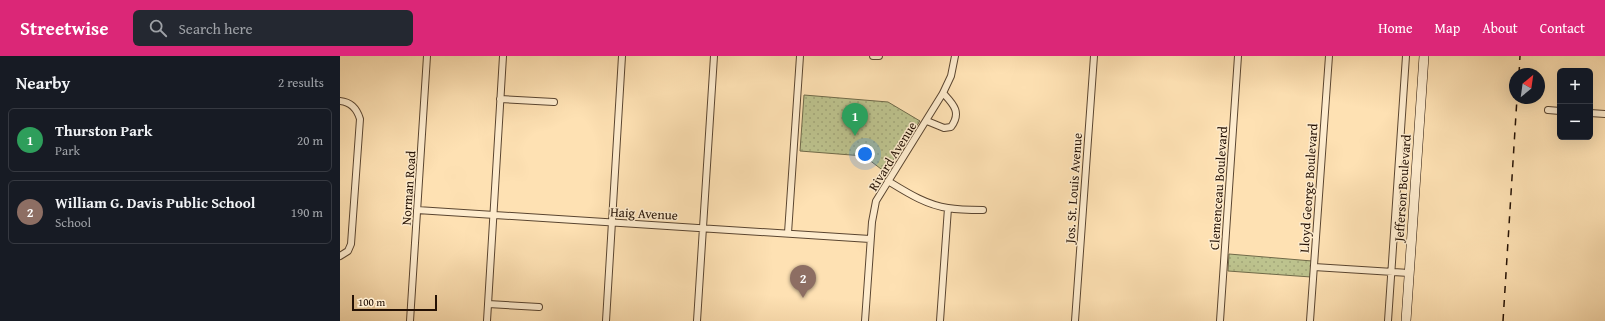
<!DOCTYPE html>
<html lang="en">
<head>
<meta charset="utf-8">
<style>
  body { margin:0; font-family:"Gentium Book Plus",serif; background:#242831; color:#f1f3f6 }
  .controls { position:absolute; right:12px; top:12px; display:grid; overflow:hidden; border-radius:6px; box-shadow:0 4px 16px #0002 }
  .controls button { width:36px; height:36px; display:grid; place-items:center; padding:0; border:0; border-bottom:1px solid #363941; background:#171b24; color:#f1f3f6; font:20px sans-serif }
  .compass { position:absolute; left:1169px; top:12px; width:36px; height:36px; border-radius:50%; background:#171b24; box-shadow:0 4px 16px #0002; rotate:29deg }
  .scale { position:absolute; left:12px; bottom:10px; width:85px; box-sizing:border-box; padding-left:4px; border:2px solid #241104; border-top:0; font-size:11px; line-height:14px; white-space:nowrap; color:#241104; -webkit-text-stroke:3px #feecce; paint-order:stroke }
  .you { position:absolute; left:525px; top:98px; width:14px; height:14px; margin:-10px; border:3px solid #fff; border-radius:50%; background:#1a73e8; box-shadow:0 0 0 6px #1a73e833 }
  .badge { display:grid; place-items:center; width:26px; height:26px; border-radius:50%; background:#db2777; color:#fff; font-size:13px; font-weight:700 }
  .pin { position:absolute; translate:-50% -33px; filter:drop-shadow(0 1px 2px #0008) }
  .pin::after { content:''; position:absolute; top:21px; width:14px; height:12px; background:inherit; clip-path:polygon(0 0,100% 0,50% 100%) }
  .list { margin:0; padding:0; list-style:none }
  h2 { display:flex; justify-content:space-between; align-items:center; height:52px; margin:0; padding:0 16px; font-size:17px }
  h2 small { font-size:13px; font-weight:400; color:#9ea1a6 }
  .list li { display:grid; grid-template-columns:26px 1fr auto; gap:12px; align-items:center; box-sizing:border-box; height:64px; margin:0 8px 8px; padding:0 8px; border:1px solid #363941; border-radius:6px }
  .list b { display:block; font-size:15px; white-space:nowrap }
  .list p { margin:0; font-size:13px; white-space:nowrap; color:#9ea1a6 }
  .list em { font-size:13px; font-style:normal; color:#9ea1a6 }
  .icon { flex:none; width:22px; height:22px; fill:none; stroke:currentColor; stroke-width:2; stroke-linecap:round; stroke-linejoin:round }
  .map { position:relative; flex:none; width:1265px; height:265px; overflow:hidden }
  header { display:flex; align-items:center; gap:24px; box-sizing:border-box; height:56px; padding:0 20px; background:#db2777; color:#fff }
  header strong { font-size:19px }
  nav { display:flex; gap:22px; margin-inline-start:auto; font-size:14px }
  .search { width:280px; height:36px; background:#242831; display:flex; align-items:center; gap:10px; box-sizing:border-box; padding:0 14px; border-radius:6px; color:#9ea1a6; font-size:15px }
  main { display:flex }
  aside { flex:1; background:#171b24 }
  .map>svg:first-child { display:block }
</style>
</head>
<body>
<header>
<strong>Streetwise</strong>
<div class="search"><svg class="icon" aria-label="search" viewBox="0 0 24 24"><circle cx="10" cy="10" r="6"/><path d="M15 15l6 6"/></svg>Search here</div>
<nav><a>Home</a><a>Map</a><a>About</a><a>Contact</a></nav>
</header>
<main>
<aside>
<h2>Nearby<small>2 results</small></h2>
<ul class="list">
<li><span class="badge" style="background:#2e9e5b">1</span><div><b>Thurston Park</b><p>Park</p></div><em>20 m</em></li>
<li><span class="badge" style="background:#8d6e63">2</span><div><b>William G. Davis Public School</b><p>School</p></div><em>190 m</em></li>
</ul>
</aside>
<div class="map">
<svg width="1265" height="265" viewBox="0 0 1265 265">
  <defs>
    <pattern id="green-dots" width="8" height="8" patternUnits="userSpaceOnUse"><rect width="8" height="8" fill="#bdc38e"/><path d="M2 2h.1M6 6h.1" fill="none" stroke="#a2a679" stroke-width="1.8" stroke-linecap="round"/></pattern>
  </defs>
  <rect width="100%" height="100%" fill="#fee1b3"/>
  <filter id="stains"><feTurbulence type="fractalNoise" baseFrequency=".005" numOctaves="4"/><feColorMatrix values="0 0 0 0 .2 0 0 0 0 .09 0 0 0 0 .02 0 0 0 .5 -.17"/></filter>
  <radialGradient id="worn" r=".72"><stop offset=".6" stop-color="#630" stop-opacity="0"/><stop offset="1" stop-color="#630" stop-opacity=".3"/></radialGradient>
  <!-- green -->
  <path fill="url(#green-dots)" stroke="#706a49" d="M464,39L548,46L580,65L545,116L524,100L460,95Z
    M889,198L972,205L971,221L888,215Z"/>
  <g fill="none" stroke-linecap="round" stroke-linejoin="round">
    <defs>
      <path id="street" d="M533,0H539
        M160,43L214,46
        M0,45C11,46 17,53 20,63L11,188L8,195L0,200
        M1208,54L1220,55
        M1250,57L1265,58
        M587,65L604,72L611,71C622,56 613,48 603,37
        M548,125C566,136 586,149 608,152C619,154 631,154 643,154
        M77,154L530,183
        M448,177L460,0
        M974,211L1069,217
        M148,248L199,251
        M70,265L87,0
        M147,265L163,0
        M266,265L282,0
        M357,265L374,0
        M525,265L532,166L536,145L603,37L611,20L615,0
        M600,265L608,152
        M735,265L754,0
        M880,265L898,0
        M970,265L989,0
        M1048,265L1066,0"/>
      <path id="secondary" d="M1066,265L1084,0"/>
    </defs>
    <!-- street casing -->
    <use href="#street" stroke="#5a4530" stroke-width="8"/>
    <!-- secondary casing -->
    <use href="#secondary" stroke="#241104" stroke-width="10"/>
    <!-- street -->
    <use href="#street" stroke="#feecce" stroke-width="6"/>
    <!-- secondary -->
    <use href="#secondary" stroke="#feecce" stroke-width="9"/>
    <!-- rail -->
    <path stroke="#241104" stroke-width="1.5" stroke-dasharray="7 7" stroke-linecap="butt" d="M1179,18L1180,0
      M1163,265L1177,42"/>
  </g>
  <g text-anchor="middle" stroke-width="3" stroke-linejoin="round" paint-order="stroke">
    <!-- street labels -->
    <g font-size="13" fill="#241104" stroke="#feecce">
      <text transform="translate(552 100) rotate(-58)" y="5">Rivard Avenue</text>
      <text transform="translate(68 132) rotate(-86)" y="5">Norman Road</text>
      <text transform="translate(733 132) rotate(-86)" y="5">Jos. St. Louis Avenue</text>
      <text transform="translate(878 132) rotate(-86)" y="5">Clemenceau Boulevard</text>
      <text transform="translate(968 132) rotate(-86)" y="5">Lloyd George Boulevard</text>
      <text transform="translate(1062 132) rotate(-86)" y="5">Jefferson Boulevard</text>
      <text transform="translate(304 157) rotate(3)" y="5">Haig Avenue</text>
    </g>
  </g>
  <rect width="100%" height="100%" filter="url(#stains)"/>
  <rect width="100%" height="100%" fill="url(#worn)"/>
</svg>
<div class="controls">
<button>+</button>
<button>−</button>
</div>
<svg class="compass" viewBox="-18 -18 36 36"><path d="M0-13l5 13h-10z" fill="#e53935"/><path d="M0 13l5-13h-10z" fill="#9ea1a6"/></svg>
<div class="scale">100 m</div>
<div class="you"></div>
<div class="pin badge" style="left:515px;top:80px;background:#2e9e5b">1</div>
<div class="pin badge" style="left:463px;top:242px;background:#8d6e63">2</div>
</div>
</main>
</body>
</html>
